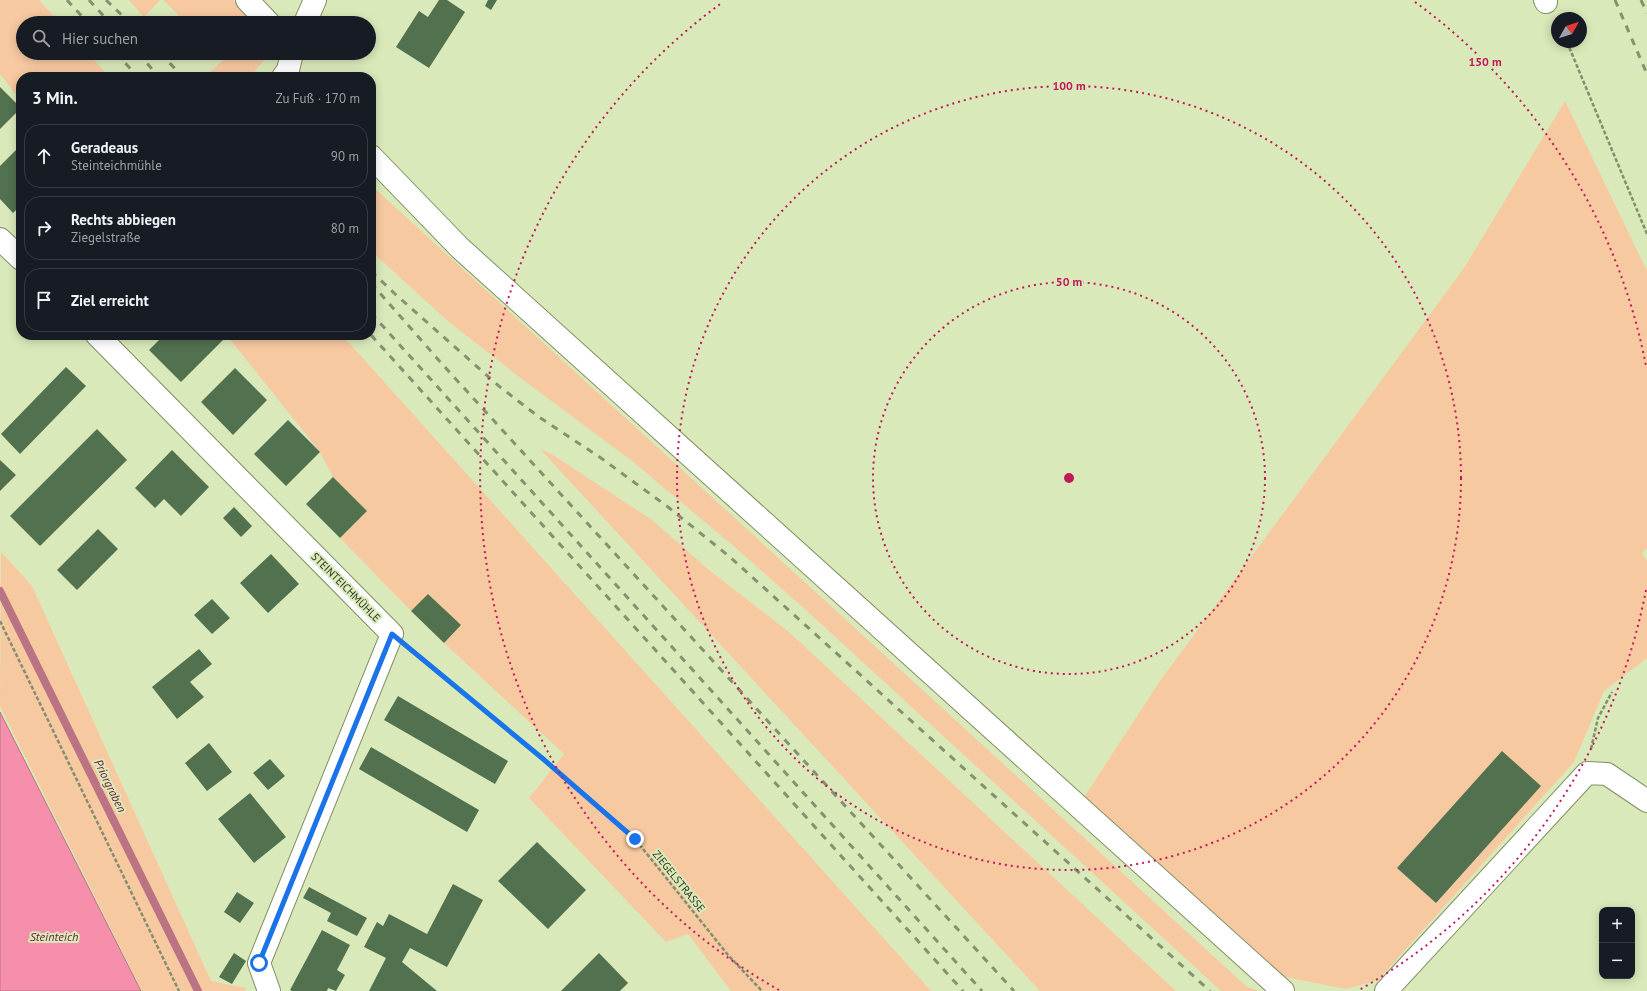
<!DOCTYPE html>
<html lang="de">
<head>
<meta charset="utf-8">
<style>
  body { margin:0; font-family:"PT Sans",sans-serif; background:#242831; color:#f1f3f6 }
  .controls { position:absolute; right:12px; bottom:12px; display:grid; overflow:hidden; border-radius:8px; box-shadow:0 2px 10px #0003 }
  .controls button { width:36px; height:36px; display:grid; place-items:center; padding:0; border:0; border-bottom:1px solid #363941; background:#171b24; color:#f1f3f6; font:20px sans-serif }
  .compass { position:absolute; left:1551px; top:12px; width:36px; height:36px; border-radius:50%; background:#171b24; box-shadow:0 2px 10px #0003; rotate:51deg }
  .stop { position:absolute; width:12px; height:12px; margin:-9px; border:3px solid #1a73e8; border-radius:50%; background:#fff }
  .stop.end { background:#1a73e8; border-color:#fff; box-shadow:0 1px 4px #0008 }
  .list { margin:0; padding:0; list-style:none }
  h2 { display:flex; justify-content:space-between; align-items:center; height:52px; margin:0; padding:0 16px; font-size:17px }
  h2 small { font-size:13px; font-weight:400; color:#9ea1a6 }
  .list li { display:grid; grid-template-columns:26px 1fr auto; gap:12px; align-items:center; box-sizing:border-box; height:64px; margin:0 8px 8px; padding:0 8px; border:1px solid #363941; border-radius:16px }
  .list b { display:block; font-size:15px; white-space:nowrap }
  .list p { margin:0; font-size:13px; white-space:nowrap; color:#9ea1a6 }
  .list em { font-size:13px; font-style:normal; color:#9ea1a6 }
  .icon { flex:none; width:22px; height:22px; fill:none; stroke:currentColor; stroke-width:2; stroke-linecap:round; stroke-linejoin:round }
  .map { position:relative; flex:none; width:1647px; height:991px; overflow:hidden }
  .search { position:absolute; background:#171b24; box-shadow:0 2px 10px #0003; left:16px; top:16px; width:360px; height:44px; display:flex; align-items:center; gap:10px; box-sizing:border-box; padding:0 14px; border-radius:22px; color:#9ea1a6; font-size:15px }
  .panel { position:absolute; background:#171b24; box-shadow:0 2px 10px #0003; left:16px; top:72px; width:360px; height:268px; border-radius:16px }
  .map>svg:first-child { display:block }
</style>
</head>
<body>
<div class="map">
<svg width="1647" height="991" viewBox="0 0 1647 991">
  <rect width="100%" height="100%" fill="#dae9ba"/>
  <!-- green -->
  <path fill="#f7c9a1" d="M0,0H39L60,23H23V53H88L109,77H21V101L0,74Z
    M129,0H160L144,17Z
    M163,0H233L254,23H186Z
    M216,53H270L250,77H205L223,60Z
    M1565,101L1647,271V548L1642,553L1647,561V658L1604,691L1574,762L1378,980L1346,989L1255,971L1077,808L1160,681L1464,268Z
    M371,185L1247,987L1259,991H1221L807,611L730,543L632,461L518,376L449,322L371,251Z
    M225,335H342L931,991H731L688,934L666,942L529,798L564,754L444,643L460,625L429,594L411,611L340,538L367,511L333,477L320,452L233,343Z
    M540,449L553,455L652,520L709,570L789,632L1176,991H1040Z
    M1,552L32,586L211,981L245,988L246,991H142L0,706Z"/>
  <!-- water -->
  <path fill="#f68fac" stroke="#b97382" d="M0,712L141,991H0Z"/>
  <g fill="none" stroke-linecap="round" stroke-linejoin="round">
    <!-- stream -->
    <path stroke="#b97382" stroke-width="8" d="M0,591L198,991"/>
  </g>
  <!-- building -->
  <path fill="#51714f" d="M439,0H447L465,12L429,68L396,47L419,11L428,17Z
    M488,0H497L491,10L485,6Z
    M0,87L21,108L0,129Z
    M21,145V205L13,213L0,199V166Z
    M164,335H219L224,339L181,382L149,350Z
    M66,367L86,386L20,454L1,434Z
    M235,368L267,400L233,435L201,402Z
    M288,420L320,452L286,486L254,454Z
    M97,429L127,460L40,546L10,516Z
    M172,450L209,487L181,516L164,499L155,508L135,488Z
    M0,460L16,475L0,491Z
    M333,477L367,511L340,538L306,504Z
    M234,507L252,526L241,537L223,518Z
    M98,529L118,549L77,590L57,570Z
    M271,554L299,584L268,613L240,583Z
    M428,594L461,625L444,643L411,611Z
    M212,599L230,618L212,634L194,615Z
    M199,649L212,664L190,682L204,697L177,719L152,687Z
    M398,696L508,761L495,784L384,720Z
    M209,743L232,772L207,791L185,763Z
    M371,747L479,810L467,832L359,769Z
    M1502,751L1541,786L1436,903L1397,868Z
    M270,759L285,776L268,790L253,773Z
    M250,793L286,837L254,863L218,819Z
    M537,842L586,890L548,929L498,881Z
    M453,884L483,900L447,967L410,948L402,962L437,991H369L386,958L364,947L377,922L383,926L389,914L427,934Z
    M309,887L367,918L357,936L327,921L331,913L303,898Z
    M237,892L254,903L240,923L224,912Z
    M322,930L350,945L337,970L345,975L336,991L328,988L327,991H292L290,990Z
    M234,953L246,961L232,984L219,977Z
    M599,953L628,983L620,991H561Z"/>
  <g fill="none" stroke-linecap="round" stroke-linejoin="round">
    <defs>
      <path id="minor" d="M247,0L269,23
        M1545,0L1546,2
        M305,23L315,0
        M283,77L288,70L292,53
        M371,156L460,248L1283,991
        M0,239L21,259
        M97,335L392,634L259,963L269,991
        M1386,991L1587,773L1607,774L1647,801"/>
    </defs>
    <!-- minor casing -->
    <use href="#minor" stroke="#818f64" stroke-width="24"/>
    <!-- path -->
    <path stroke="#848e6e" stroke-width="2.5" stroke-dasharray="4 2" stroke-linecap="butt" d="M1567,42L1647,234
      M0,621L179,991
      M411,650L542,758L635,839L728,955L762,991
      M1591,749L1598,718L1612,692"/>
    <!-- minor -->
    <use href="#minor" stroke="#fff" stroke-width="22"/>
    <!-- rail -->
    <path stroke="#869170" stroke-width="3" stroke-dasharray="7 7" stroke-linecap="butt" d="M67,0L88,23
      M89,0L110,23
      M106,0L130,23
      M1615,0L1647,74
      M1641,0L1647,13
      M116,53L138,77
      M138,53L159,77
      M160,53L183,77
      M371,271L394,293L500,387L539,417L601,458L668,507L730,557L1210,991
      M371,283L443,365L1014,991
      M371,313L982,991
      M371,335L963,991"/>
  </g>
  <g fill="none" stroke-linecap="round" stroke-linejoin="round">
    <!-- route -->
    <path stroke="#1a73e8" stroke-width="5" d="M259,963L392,634L542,758L635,839"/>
  </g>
  <!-- distance rings -->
  <g fill="none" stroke="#c2185b" stroke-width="2" stroke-dasharray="2 4">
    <circle cx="1069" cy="478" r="196"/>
    <circle cx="1069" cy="478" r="392"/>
    <path d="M1646 590A588 588 0 0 1 1359 990M779 990A588 588 0 0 1 723 2M1415 2A588 588 0 0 1 1646 366"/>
  </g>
  <g text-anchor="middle" stroke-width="4" stroke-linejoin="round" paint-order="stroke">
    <!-- street labels -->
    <g font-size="11" fill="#2c3220" stroke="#dae9ba">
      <text transform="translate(346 587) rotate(45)" y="4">STEINTEICHMÜHLE</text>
      <text transform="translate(679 881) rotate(51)" y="4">ZIEGELSTRASSE</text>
    </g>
    <!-- water labels -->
    <g font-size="12" font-style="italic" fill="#6f1538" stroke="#dae9ba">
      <text transform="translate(110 786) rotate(64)" y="4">Priorgraben</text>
      <text x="54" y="941">Steinteich</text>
    </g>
  </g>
  <circle cx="1069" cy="478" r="6" fill="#c2185b" stroke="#dae9ba" stroke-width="2"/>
  <g font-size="12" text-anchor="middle" font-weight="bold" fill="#c2185b" stroke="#dae9ba" stroke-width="4" stroke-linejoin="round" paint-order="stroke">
    <text x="1485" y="66">150 m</text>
    <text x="1069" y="90">100 m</text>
    <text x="1069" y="286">50 m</text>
  </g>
</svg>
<div class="controls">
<button>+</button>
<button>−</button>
</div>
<svg class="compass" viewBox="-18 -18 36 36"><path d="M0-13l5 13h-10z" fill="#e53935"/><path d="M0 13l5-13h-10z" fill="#9ea1a6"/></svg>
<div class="stop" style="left:259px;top:963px"></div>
<div class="stop end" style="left:635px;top:839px"></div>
<div class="search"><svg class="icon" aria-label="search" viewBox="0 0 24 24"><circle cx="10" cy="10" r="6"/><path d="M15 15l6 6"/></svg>Hier suchen</div>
<section class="panel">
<h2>3 Min.<small>Zu Fuß · 170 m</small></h2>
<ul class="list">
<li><svg class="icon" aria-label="ahead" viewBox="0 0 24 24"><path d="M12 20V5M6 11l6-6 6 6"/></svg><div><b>Geradeaus</b><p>Steinteichmühle</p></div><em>90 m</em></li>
<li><svg class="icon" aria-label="right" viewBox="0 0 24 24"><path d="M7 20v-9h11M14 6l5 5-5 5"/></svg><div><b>Rechts abbiegen</b><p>Ziegelstraße</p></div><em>80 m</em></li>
<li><svg class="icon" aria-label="arrive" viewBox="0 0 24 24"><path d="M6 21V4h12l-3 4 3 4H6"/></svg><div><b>Ziel erreicht</b></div></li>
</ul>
</section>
</div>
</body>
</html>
